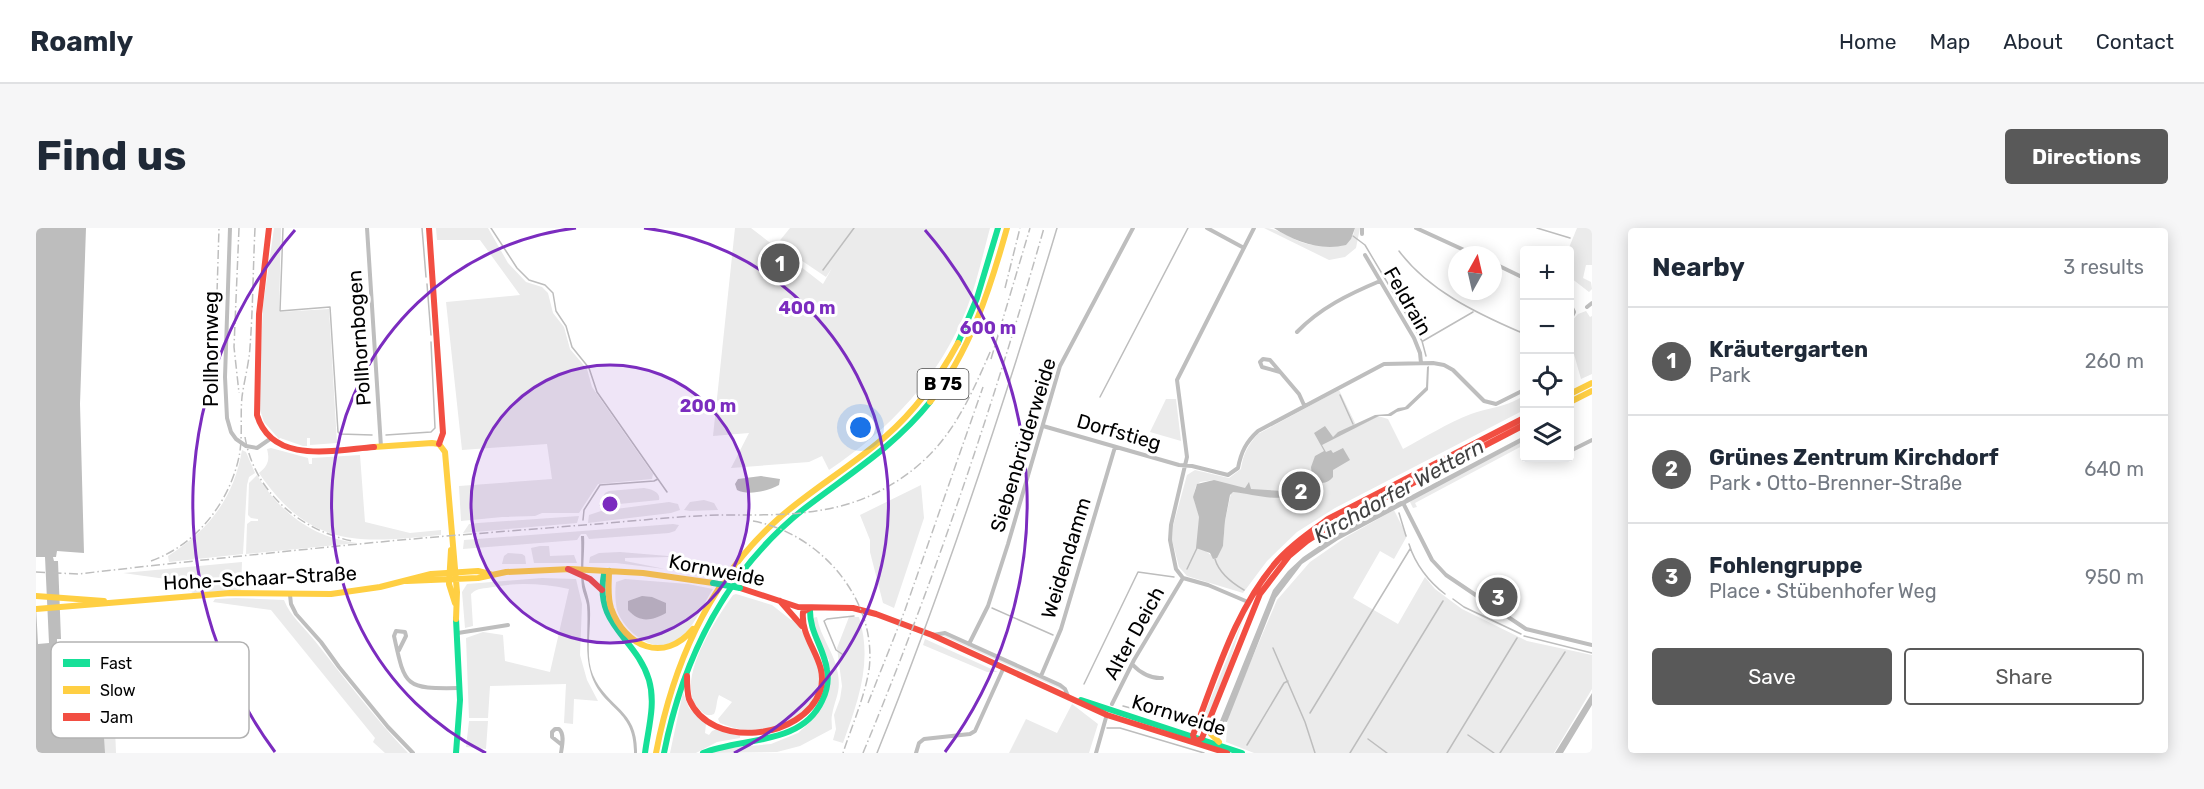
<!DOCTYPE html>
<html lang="en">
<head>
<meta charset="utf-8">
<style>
  body { margin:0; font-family:Rubik,sans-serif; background:#f6f6f7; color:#1f2937 }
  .controls { position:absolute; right:18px; top:18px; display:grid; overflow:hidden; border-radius:6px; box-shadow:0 3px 15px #0003 }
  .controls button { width:54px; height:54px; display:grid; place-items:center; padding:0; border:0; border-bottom:2px solid #e0e1e3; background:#fff; color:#1f2937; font:30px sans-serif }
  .compass { position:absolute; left:1412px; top:18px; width:54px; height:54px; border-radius:50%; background:#fff; box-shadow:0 3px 15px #0003; rotate:8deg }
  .you { position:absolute; left:825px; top:200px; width:21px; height:21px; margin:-15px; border:4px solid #fff; border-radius:50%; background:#1a73e8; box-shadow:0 0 0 9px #1a73e833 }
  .badge { display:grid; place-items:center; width:39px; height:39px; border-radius:50%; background:#595959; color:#fff; font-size:20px; font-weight:700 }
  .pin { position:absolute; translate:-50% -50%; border:3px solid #fff; box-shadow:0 2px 6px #0006 }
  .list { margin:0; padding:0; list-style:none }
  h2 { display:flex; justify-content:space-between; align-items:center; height:78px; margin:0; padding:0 24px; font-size:26px }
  h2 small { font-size:20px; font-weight:400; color:#747a83 }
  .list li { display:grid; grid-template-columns:39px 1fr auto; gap:18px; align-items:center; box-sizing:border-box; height:108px; padding:0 24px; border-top:2px solid #e0e1e3 }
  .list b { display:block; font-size:22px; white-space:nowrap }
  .list p { margin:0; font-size:20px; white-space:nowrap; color:#747a83 }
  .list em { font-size:20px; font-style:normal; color:#747a83 }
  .actions { display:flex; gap:12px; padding:18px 24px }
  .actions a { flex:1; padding:14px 0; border:2px solid #595959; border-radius:6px; text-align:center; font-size:21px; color:#595959 }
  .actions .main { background:#595959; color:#fff }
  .icon { flex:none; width:33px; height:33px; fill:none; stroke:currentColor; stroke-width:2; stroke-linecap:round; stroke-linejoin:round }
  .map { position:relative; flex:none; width:1556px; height:525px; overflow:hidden; border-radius:6px }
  header { display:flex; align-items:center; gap:36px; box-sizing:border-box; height:84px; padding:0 30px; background:#fff; border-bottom:2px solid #e0e1e3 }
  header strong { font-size:28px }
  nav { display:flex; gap:33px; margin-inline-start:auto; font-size:21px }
  .intro { display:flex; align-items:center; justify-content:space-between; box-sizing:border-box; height:144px; padding:0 36px }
  h1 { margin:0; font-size:42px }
  .button { padding:15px 27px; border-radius:6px; background:#595959; color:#fff; font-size:21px; font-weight:700 }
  main { display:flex; gap:36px; padding:0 36px }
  aside { flex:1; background:#fff; border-radius:6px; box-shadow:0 3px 15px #0003 }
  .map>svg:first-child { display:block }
</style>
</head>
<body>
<header>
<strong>Roamly</strong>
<nav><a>Home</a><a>Map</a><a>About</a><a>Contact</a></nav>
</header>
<div class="intro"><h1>Find us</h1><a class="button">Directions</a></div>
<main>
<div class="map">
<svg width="1556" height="525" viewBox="0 0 1556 525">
  <rect width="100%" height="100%" fill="#fff"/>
  <!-- green -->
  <path fill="#ebebeb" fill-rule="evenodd" d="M238,0H245L243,84L293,81L301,215L274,217V210H271V218H267L244,210L243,211L228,194L224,182L223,166L227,78Z
    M400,0H452L472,35L490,54L506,59L512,65L517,85L528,99L534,121L551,141L556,159L617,246L616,251L562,256L543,285H506L499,288L466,289L425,293L423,258L516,251L511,216L426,222L410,74L484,67L444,12H401Z
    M699,0H715L787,56L796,40L790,49L741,16L754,0H954C947,26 941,54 931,80C904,149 854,201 793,242L786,228L773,234L695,240L713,205L677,208Z
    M1228,0C1245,0 1258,15 1276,17C1288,19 1305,11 1317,8L1319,0H1324L1320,20L1309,29L1293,32Z
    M1541,0H1556V37H1550L1547,50L1555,54L1556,61L1553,64L1535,50L1537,46L1534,44V22H1532Z
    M1550,83L1554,89L1556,88V146L1545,151L1534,112V95L1542,86Z
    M1303,162L1321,199L1342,188L1352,191L1367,221C1389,209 1412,195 1435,186C1451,180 1469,179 1484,170L1488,173V182L1299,280L1261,304L1231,333L1207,365L1151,348L1143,339L1136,312L1137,298L1151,247L1159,242L1193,250L1205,241C1207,226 1212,217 1222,206ZM1178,252L1195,265L1189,293L1187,318L1181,328H1176L1162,317C1161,308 1164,292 1163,287C1159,275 1156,270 1160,258L1164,254Z
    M1130,171H1140L1145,213L1114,204Z
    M1488,213V217L1379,275L1381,279L1377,280L1374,274L1377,270Z
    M235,220L272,230L273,236H276V230L324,227L329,294L374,305L405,302V307C322,315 275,321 223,245C232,238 234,232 231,221Z
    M206,222L210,224L219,245L213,249L211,257L207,326L133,334L132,328C173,302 198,270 206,222Z
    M221,247C243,284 277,310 321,315L210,326L211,296L215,293H222V291L215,290L212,287L213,255Z
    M885,257L888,290L858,380L847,375L834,324V312L824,287Z
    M608,260C615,261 625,264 623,272L563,278L569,265L573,263Z
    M668,272L678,275L682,282L654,283L648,282L654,274Z
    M633,274L642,276L644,282L635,285L552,295L553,287L565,283Z
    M1358,282L1371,308L1358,331L1344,323L1317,370L1362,396L1389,349L1399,361L1426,381L1491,413L1556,427V461L1518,525H1218L1190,514L1192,487L1241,372L1274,334L1310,309Z
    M543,288L541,295L427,305L433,296L442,295Z
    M637,296L643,297L639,303L633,305L553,311L550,306H545L541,312L427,321L428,312Z
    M504,318H513L514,328L538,327L541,335H498L495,320Z
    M584,324L632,328L633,329L589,330V333L629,341L580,335H553L554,329L563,325Z
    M472,325L486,326L489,328L490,336H466L468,328Z
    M636,331L675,338L685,342L681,350L635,342Z
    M206,334L205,362L157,365L130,351L87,345Z
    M506,350L540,351L546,376L544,427L551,452L562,473L538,471L537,496L528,495L530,456L454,458L452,490H433L430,410L447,404L467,407L469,433L514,444L533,361C508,356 482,354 457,359C448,361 442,359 435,366L437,398L429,400L426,364L431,356Z
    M589,351L652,356L677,361C666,378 657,403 639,414C617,427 588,403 581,382C579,372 579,363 580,354Z
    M700,366L736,377L755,392L758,390C768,407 782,426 783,446C786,488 739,506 703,501C697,500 690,497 684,495L682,491L696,474L683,467C680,474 681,480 678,486C671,489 668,486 663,481C637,455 680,391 697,367Z
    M200,370L248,372C254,388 268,399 279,413C309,451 338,489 372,525H349L337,514L339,510L235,382L177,374L179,371Z
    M781,389C784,409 799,425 802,446C805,465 799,470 796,487C795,491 796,496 796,501L764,518L741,524L675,525L692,520L735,516L762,505L772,496L793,432L781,410L776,390Z
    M813,389H823C837,434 822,473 807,515L797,512L800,501L798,487L804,471L806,458L801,420Z
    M1207,391L1194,433L1167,501L1163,500Z
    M903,406H909L1023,458L1027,462Z
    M889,411L962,444H951L887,417Z
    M26,419L76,422L80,525H69C68,495 73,458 49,436C42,430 33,427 26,419Z
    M647,464L653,480L670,496L669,505L673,507L676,503L681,501L704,508V510L681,514L660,525H634Z
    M1036,476L1062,496L1053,525H973L990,491L1021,505Z
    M433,493H452L450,521L430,519Z"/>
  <!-- water -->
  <path fill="#bdbdbd" d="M0,0H50L44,176L48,325L21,323L20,329H17L18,333H22L25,411H21V415C36,433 56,435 66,461L69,525H0V378L2,416L13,415L9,329H0Z
    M1238,0H1319L1315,11L1310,17C1285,23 1259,14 1238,0Z
    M1393,138L1392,162L1372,181L1361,184L1355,188H1343L1286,217L1290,224L1295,222L1297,225L1307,220L1314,232L1297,242V249C1291,256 1288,254 1280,256C1273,258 1267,264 1259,267C1240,274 1216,266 1197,264L1194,267L1189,293L1187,318L1181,330L1177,331L1174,325L1160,320L1163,289L1157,269L1161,256L1178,252L1209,260L1213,254L1215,261L1247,263L1256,257L1266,255L1276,248L1275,239L1279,228L1288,223L1278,205L1289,198L1297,209L1302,204L1339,187L1352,186L1362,180L1369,179L1390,159L1391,139Z
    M1488,208V213L1302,312L1266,336L1240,370L1191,494L1184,493L1237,362L1252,343L1267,329L1298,308Z
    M725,248L744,251L743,257C733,263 712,268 701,262L699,256L702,251Z
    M545,308H548C549,323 546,339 548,354C550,364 554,372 554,382C555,402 549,428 557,447C572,481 602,481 601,525H598C599,480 566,482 555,446C548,424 553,400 551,377C550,371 547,365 546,359C544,343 546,325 545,308Z
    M606,368L616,369L630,375V385C615,393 604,395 592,382V373Z
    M1556,465V477L1527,525H1519Z"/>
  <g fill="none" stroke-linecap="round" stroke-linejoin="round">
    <!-- stream -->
    <path stroke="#bdbdbd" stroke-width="1.5" d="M247,0L244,83L294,79L302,204L304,206L336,207
      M386,0L390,49
      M455,0L481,40L493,52L509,57L517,65L520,83L530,98L536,119L553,140L561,164L631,264
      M1501,0L1534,10
      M1317,8L1329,17L1386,113L1390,128
      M1363,23C1392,62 1440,85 1484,104L1488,94
      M787,42L818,0
      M391,56L395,107
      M1387,113L1437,84
      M1304,167L1317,196
      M1064,169L1152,0
      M350,207L395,204L399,200L395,114
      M1363,285L1370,308
      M547,292L548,282L564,257L618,253L622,251
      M1373,316C1379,336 1393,354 1409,366
      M1179,331C1183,345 1196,355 1208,362
      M1151,341L1161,320
      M1417,371L1428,379L1485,406
      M956,380L1017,407
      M1488,408L1556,425
      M1237,420L1269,494L1279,525
      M806,426L800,422L788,393L791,391L818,388
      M1048,456L1102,344L1138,349
      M1087,478L1151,495
      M1274,485L1374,321
      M1071,500H1084L1168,525
      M1432,507L1458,525
      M1187,508L1186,498L1188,492
      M1332,511L1351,525
      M1211,517L1248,455L1252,453
      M1314,525L1407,373
      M1411,525L1481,410
      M1464,525L1529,424"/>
    <!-- street -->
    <path stroke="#bebebe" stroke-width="4" d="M194,0L189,149L191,190L195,204L200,211L210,218L221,220L234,211
      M331,0L345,219
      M1171,0L1208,20
      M1380,0L1439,27
      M1326,6V0
      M1329,27L1378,110L1384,125L1385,135
      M1457,35L1488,50
      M1534,76L1538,84L1534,92
      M1551,79L1556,75
      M1261,104C1284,80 1313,66 1344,53
      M1244,144L1226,139L1224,134L1227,131L1234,132L1263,166L1268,177
      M1007,198L1143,237L1156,238L1192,247L1202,240C1205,224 1210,214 1222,203L1348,136L1397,135L1408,137L1417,142L1448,173L1460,176L1488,162
      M1534,223L1556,212
      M1362,265L1396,332L1410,347L1490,401L1556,417
      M1147,350L1140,341L1134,312L1135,297L1151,229L1141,152L1218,0
      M1147,350L1172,357L1212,374
      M254,367L255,376L260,386L285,414L303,439L352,499L377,525
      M422,405L472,397
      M897,407L909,405L1024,457L1029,461L1032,468
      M933,416L952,378L972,316L1024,138L1097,0
      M363,422L370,408L369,404L360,403L358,408C369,459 369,461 423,460
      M1097,437C1104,445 1116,451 1126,450
      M1005,448L1025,401L1079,219
      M1076,476L1098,432L1147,350
      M525,525C526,518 529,506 523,501H519L516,504V509L526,517
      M880,525L883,515L888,511L934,506L939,503L968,439
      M1060,525L1071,486"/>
    <!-- fast -->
    <path stroke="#16e098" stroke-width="6" d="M922,115L941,70L962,0
      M573,343L568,346C558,398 600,409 613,452C620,476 612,501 609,525
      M420,391L424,472L420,525
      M1045,472L1206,525
      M628,525C647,429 691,342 769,280C813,246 859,218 894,174
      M667,525C706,509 765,518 786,473C791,463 793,453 791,442C788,419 773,405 774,380"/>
    <!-- slow -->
    <path stroke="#ffcf43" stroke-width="6" d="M1534,166L1556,155
      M894,174C934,124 954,61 971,0
      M1534,174L1556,163
      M338,219L396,215L403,216L409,224L421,364L420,391
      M415,322L413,356L419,375
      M573,343C573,355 571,368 575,380C589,419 628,436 657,401
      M371,353L442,350L470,344L535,341L607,345L677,355
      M0,368L68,373
      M0,381L194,365L295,366L344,359L395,346L442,343L454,346
      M1172,495L1175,506L1183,514
      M620,525C637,436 673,353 742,291C776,261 816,238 850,208C881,181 903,150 922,115"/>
    <!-- jam -->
    <path stroke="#f24e42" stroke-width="6" d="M233,0L223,86L221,187C236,237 298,222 338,219
      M393,0L407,205L403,216
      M532,341L554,351L566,362
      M704,360L762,379L817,380L840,386L896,407L1071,487L1191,525
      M744,373L766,398
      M651,448C651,455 651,464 653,471C674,522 767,512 784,463C794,434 764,413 767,384L774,380
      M1159,514L1157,507C1180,448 1199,381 1242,332C1257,316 1274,304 1292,291L1488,190
      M1159,514L1166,510L1224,366L1253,328L1271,313L1291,300L1488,197"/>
    <!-- tram -->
    <path stroke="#bebebe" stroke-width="1.5" d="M841,525C910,353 968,177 1021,0"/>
    <!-- rail -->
    <path stroke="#bebebe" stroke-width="1.5" stroke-dasharray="9 3 1.5 3" stroke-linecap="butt" d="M203,0L198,119L203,165
      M969,60L984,0
      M955,131L994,0
      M178,163L183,0
      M209,209C218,264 264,302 316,313
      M717,293C784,305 842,372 833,442C828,471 816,497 807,525
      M115,333C160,317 193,275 203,229C207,209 204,189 206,169C208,153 213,136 214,119C217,80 217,40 219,0
      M0,344L42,346C146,334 250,323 354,313C442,305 530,299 618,291C643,289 668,287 693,287C745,287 796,288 844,263C907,230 928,184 955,122
      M832,475L869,382L947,159
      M827,525C898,354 957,178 1008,0"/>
    <!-- fast-bridge -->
    <path stroke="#16e098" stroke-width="6" d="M677,355L704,360"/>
  </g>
  <!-- distance rings -->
  <circle cx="574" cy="276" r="139" fill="#7b2cbf" fill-opacity=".12"/>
  <g fill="none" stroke="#7b2cbf" stroke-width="3">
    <circle cx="574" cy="276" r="139"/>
    <path d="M450 525A278 278 0 0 1 540 0M608 0A278 278 0 0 1 698 525"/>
    <path d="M239 524A417 417 0 0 1 259 2M889 2A417 417 0 0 1 909 524"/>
  </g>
  <g text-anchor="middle" stroke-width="6" stroke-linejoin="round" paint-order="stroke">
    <!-- shield labels -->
    <rect fill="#fff" stroke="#4c4c4c" stroke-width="1.5" x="881.5" y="141" width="51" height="30" rx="4.5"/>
    <g font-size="18" font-weight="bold" fill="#000">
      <text x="907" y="162">B 75</text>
    </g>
    <!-- street labels -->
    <g font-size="20" fill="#000" stroke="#fff">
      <text transform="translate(1372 73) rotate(60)" y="7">Feldrain</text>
      <text transform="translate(323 110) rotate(-94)" y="7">Pollhornbogen</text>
      <text transform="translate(175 121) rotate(-90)" y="7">Pollhornweg</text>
      <text transform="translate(1083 204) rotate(16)" y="7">Dorfstieg</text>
      <text transform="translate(987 217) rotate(-73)" y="7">Siebenbrüderweide</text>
      <text transform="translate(1030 330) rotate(-73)" y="7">Weidendamm</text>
      <text transform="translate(681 342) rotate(11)" y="7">Kornweide</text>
      <text transform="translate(224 350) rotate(-3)" y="7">Hohe-Schaar-Straße</text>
      <text transform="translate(1098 405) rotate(-61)" y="7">Alter Deich</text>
      <text transform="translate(1143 487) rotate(17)" y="7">Kornweide</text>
    </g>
    <!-- water labels -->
    <g font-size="21" font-style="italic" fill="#424242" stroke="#fff">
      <text transform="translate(1363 263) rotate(-29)" y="7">Kirchdorfer Wettern</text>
    </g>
  </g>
  <!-- legend -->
  <rect x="15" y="414" width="198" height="96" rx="9" fill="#fff" stroke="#b2b2b2" stroke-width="1.5"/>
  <rect x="27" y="431" width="27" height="8" fill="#16e098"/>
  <rect x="27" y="458" width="27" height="8" fill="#ffcf43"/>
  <rect x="27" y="485" width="27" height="8" fill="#f24e42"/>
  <g font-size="16" fill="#000">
    <text x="64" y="441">Fast</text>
    <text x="64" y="468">Slow</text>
    <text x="64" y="495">Jam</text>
  </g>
  <circle cx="574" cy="276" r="9" fill="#7b2cbf" stroke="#fff" stroke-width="3"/>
  <g font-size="18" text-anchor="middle" font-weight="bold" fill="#7b2cbf" stroke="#fff" stroke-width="6" stroke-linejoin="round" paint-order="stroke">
    <text x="771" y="86">400 m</text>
    <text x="952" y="106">600 m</text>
    <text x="672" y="184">200 m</text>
  </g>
</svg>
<div class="controls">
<button>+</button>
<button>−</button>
<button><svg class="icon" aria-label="locate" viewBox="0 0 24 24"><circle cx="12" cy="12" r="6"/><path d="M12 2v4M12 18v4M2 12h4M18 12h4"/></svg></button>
<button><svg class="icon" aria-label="layers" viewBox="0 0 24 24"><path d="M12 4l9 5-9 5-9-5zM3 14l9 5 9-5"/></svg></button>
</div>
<svg class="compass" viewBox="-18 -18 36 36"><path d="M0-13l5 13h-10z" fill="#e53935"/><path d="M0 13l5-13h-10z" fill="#747a83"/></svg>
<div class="you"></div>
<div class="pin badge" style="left:744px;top:35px">1</div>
<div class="pin badge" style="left:1265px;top:263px">2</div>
<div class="pin badge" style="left:1462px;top:369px">3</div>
</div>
<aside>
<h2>Nearby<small>3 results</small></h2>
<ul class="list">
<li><span class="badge">1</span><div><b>Kräutergarten</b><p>Park</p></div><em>260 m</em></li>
<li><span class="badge">2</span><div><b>Grünes Zentrum Kirchdorf</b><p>Park · Otto-Brenner-Straße</p></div><em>640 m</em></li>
<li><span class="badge">3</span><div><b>Fohlengruppe</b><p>Place · Stübenhofer Weg</p></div><em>950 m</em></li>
</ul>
<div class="actions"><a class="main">Save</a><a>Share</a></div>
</aside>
</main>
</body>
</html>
